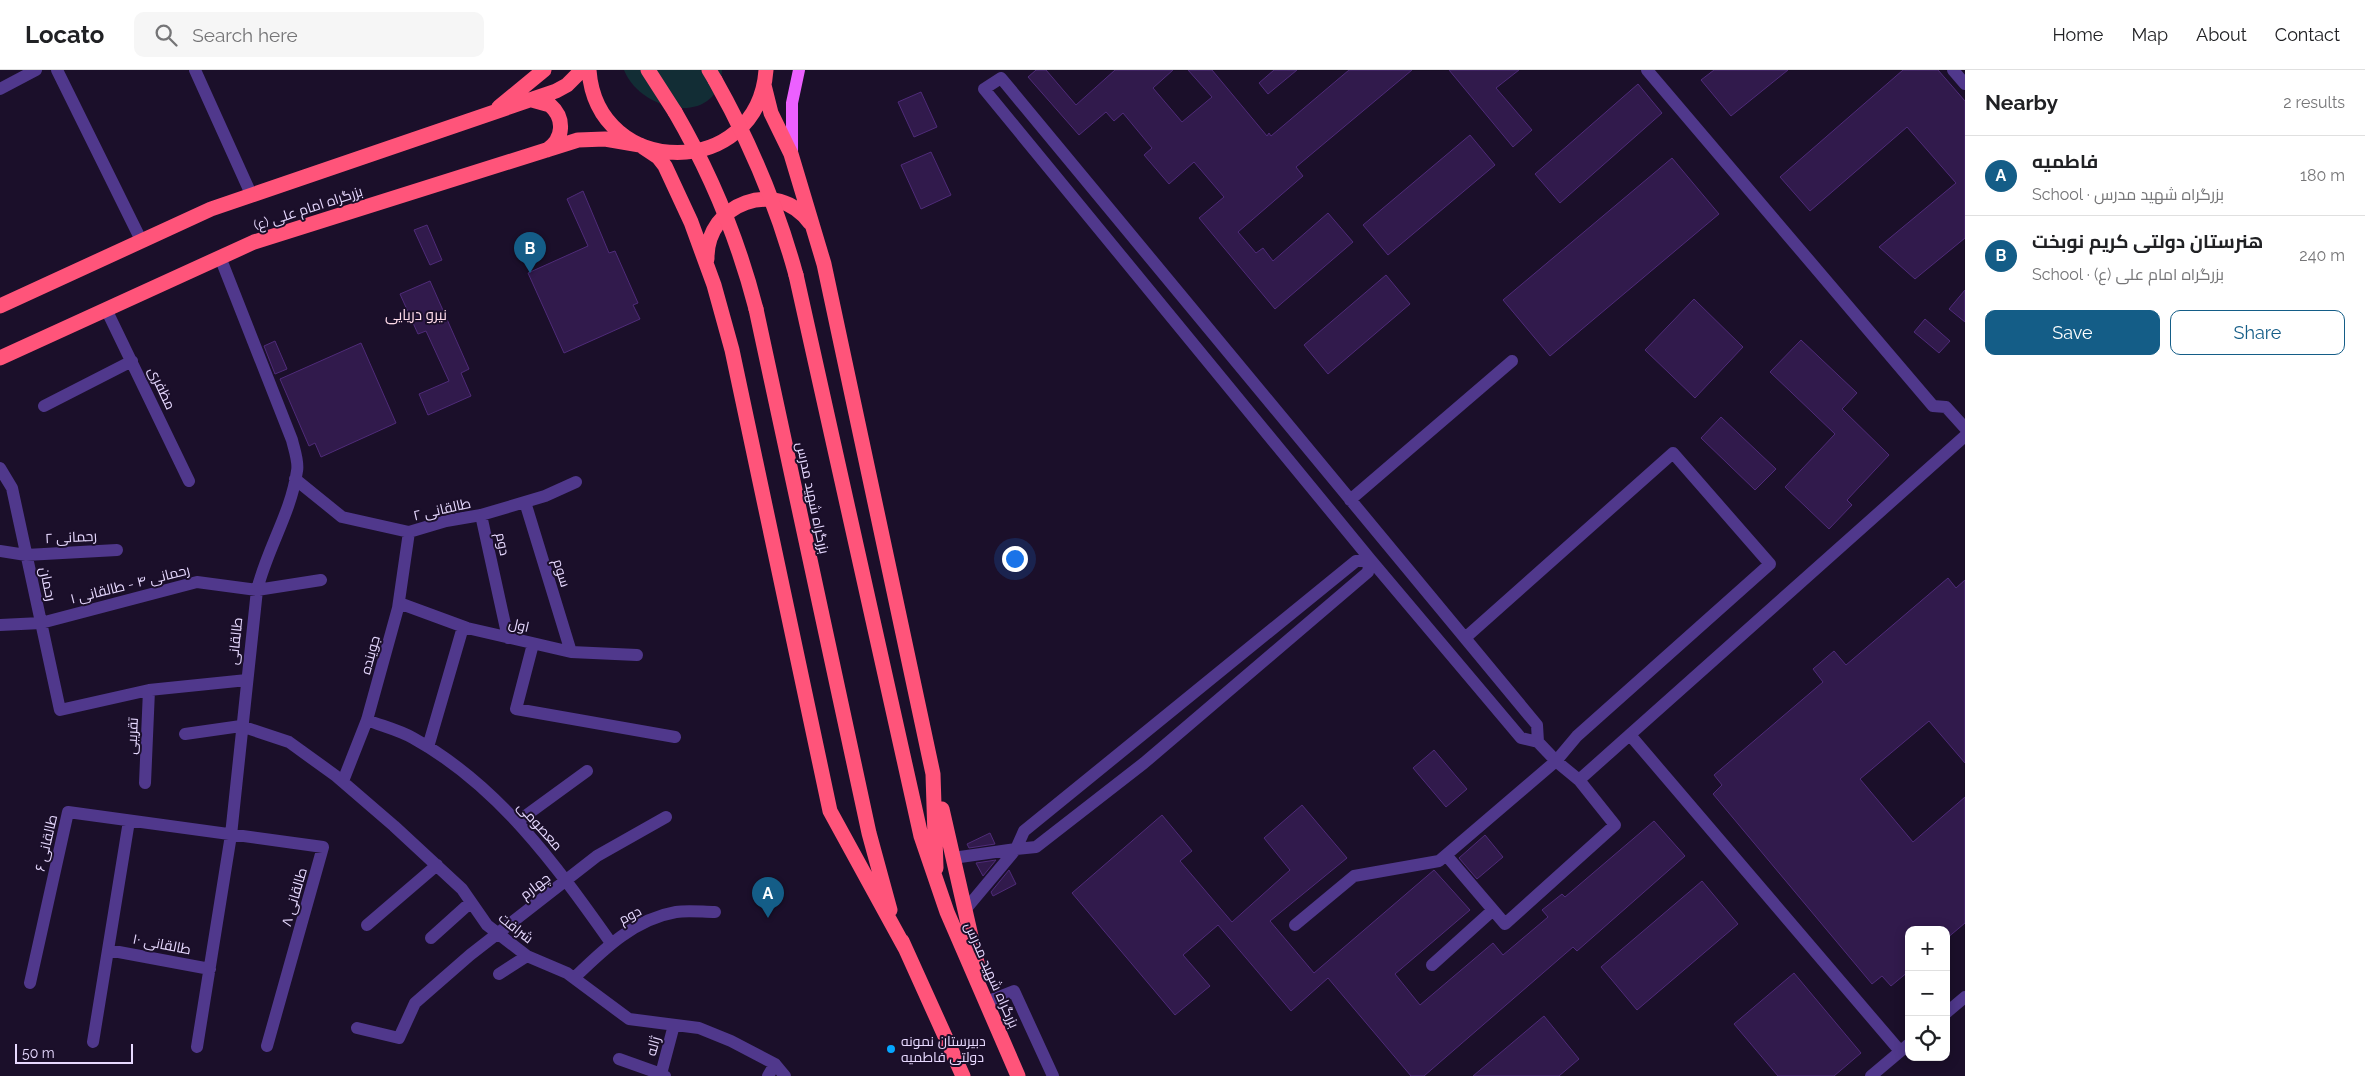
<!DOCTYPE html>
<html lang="en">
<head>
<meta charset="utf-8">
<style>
  body { margin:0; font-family:Raleway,Cairo,sans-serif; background:#f6f6f6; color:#202124 }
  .controls { position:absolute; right:15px; bottom:15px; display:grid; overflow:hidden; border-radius:10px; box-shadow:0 2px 12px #0003 }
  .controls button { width:45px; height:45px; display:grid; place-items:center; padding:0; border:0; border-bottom:1px solid #e0e0e0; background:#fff; color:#202124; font:25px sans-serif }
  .scale { position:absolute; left:15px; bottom:12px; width:118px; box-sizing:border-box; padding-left:5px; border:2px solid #e7d9ff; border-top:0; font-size:14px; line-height:18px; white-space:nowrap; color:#e7d9ff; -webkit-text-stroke:4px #1b0f2a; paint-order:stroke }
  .you { position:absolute; left:1014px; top:488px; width:18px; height:18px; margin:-12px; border:4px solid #fff; border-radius:50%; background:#1a73e8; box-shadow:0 0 0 8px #1a73e833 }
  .badge { display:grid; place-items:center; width:32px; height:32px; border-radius:50%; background:#145d87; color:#fff; font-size:16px; font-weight:700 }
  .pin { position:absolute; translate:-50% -41px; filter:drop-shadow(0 1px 2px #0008) }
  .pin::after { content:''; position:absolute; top:26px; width:18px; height:15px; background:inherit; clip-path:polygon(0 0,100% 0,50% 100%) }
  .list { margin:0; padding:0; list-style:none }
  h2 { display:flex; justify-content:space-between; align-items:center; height:65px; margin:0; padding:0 20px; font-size:21px }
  h2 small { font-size:16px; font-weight:400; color:#757577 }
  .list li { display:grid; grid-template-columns:32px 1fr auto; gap:15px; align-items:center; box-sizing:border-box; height:80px; padding:0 20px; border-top:1px solid #e0e0e0 }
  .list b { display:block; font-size:19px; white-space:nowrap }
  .list p { margin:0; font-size:16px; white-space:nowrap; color:#757577 }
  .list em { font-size:16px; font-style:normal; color:#757577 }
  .actions { display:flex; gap:10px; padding:15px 20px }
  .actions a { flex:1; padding:11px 0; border:1px solid #145d87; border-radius:10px; text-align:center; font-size:18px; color:#145d87 }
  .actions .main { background:#145d87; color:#fff }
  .icon { flex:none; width:28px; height:28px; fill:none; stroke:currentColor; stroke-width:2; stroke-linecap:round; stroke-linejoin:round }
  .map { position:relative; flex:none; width:1965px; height:1006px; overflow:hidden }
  header { display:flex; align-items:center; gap:30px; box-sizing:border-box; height:70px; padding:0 25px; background:#fff; border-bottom:1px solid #e0e0e0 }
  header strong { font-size:24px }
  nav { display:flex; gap:28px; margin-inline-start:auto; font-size:18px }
  .search { width:350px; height:45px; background:#f6f6f6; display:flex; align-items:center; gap:12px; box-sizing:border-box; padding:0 18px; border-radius:10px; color:#757577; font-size:19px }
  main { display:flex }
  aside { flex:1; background:#fff }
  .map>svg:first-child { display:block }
</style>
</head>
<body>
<header>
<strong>Locato</strong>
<div class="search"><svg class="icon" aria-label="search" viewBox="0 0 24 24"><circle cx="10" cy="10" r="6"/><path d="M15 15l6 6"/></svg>Search here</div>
<nav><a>Home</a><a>Map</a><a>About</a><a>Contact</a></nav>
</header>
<main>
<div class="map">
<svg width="1965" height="1006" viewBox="0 0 1965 1006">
  <rect width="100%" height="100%" fill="#1b0f2a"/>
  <!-- green -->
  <path fill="#122d35" d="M624,0H722C719,58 641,43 624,0Z"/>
  <!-- building -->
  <path fill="#311a4c" stroke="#4f2b79" d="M1036,0H1046L1076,35L1115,0H1173L1153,18L1182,52L1212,27L1188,0H1212L1267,66L1269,63L1271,66L1349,0H1412L1296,97L1303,106L1238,162L1256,183L1263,178L1273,191L1328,143L1353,172L1275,239L1199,148L1224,127L1194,92L1169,114L1144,85L1152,78L1123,43L1114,51L1106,42L1079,65L1028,7Z
    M1274,0H1297L1268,24L1259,13Z
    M1449,0H1519L1496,18L1532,60L1513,77Z
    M1714,0H1788L1731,46L1701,10Z
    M1903,0H1938L1965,31V168L1915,209L1879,177L1956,113L1907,57L1810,141L1780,107Z
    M1638,14L1662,43L1560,133L1535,104Z
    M921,22L937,57L914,67L898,32Z
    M1470,65L1495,95L1388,185L1363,155Z
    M931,82L951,125L921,139L901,95Z
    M1672,88L1719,144L1550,286L1503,230Z
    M583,121L609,183L615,181L638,233L633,235L640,249L564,283L528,203L588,176L567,129Z
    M427,155L442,190L430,195L414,160Z
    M1386,205L1410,234L1328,304L1304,275Z
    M430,211L469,299L461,303L471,326L428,345L419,324L449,311L426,261L418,264L400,224Z
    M1965,220V252L1949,239Z
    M1694,229L1743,277L1695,328L1645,280Z
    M1925,249L1950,271L1939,283L1914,262Z
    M1801,270L1857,323L1842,339L1889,385L1847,430L1852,435L1829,459L1785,417L1835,364L1770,302Z
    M275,271L287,299L275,304L264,276Z
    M361,273L396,353L321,387L315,373L309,376L280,309Z
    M1721,347L1776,399L1755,420L1701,368Z
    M1948,508L1956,518L1965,510V693L1929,651L1860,709L1913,772L1965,727V853L1946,869V860H1909V901L1891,916L1882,906L1872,914L1713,724L1722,715L1714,705L1823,612L1813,599L1834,581L1846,595Z
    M1434,680L1467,719L1446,737L1413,698Z
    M1302,735L1347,788L1270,851L1314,903L1434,800L1470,840L1395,904L1420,935L1493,873L1503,885L1548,847L1542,840L1562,824L1565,827L1654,751L1685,786L1577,881L1573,877L1424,1006H1411L1328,908L1291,941L1218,855L1183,885L1210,916L1175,945L1072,823L1162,745L1192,781L1180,791L1232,852L1290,800L1264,768Z
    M990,763L995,774L969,778L967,774Z
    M1485,765L1503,787L1477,809L1459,788Z
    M996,790L983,806L976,793Z
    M1009,800L1016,814L993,826L991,822Z
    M1702,811L1738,854L1637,940L1601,897Z
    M1794,903L1861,983L1834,1006H1778L1734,954Z
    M1544,946L1579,989L1559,1006H1473Z"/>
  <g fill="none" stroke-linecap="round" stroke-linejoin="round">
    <!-- minor -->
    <path stroke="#50388c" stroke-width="12" d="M57,0L141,170
      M195,0L251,124
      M1647,0L1933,336L1946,337L1965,358
      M1953,0L1965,14
      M1001,8L1537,655L1538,672L1521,668L1370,489L984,19Z
      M0,19L36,0
      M106,239L189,411
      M44,336L132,291
      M0,398L12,418L60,640L149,620L247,610
      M295,409L342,447L409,462L446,451L481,445L545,426L576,412
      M1350,430L1512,291
      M525,432L571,582
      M481,445L508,568
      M0,481L26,485L117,480
      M1370,489L1368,502L1144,693L1036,777L1016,779L1024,761L1356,491Z
      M399,533L467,558L571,582L637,585
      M0,555L41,553L197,512L257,520L321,510
      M533,574L516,639L675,667
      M367,650C382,656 399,660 413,668C498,715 556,795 611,873
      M185,664L241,656L289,672L336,706L394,756L462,819L487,855L527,886L567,903L629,949L699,958L731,971L775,994L785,1006
      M1630,665L1900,981
      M428,677L463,557
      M1579,710L1965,366
      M343,711L367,650L398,538L409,462
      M145,713L149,620
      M517,752L587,701
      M1446,785L1505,854L1615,755L1579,710L1556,691L1538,672
      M953,788L1016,779L965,840
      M367,855L437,795
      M1295,855L1354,806L1439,791L1556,691L1577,666L1770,494L1673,383L1465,568
      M431,868L471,832
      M108,880L210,899
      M1432,895L1493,840
      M499,904L527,886
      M574,908C603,880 634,849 676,842C688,840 703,842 715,842
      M30,913L68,742L323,777L267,976
      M986,932L1014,921L1053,1006
      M1946,943L1965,927
      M357,958L399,968L415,933L470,885L597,786L666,747
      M93,972L129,751
      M197,977L231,765L257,520C267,479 291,443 297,401C299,392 294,379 292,370L220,187
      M619,989L661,1004
      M665,1006L661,1004L674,955
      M768,1006L775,994
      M1871,1006L1909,974"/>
    <!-- major -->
    <path stroke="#ec60ff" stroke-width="12" d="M792,83V33L799,0"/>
    <!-- highway -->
    <path stroke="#ff547a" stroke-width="15" d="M589,0C597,110 758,110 766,0
      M648,0L675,42
      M709,0L715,10
      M764,15L771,43L791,84L824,194L933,704L936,798
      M532,30L550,35C565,48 564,69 547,80
      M499,37L544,0
      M643,77L658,87L665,96L691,152L714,215L732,280L830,741L905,878
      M707,189C706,133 777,107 810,153
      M796,205L921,766L947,842L1018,1006
      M0,236L211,139L556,21L567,15L582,0
      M756,239L869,763L890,840
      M0,288L254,172L578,70L605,69L640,75
      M942,739L978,897
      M902,871L963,1006"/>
    <!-- highway-bridge -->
    <path stroke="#ff547a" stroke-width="15" d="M715,10C750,72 777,136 796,205
      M675,42C711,104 738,169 756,239"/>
  </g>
  <!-- markers -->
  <circle fill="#05a6ff" stroke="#1b0f2a" stroke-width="2" cx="891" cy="979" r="5"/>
  <g text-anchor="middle" stroke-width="4" stroke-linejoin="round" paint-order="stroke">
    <!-- street labels -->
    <g font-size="14" fill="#e7d9ff" stroke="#1b0f2a">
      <text transform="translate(308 138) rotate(-18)" y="5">بزرگراه امام علی (ع)</text>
      <text transform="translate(162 318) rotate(65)" y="5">مظفری</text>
      <text transform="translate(813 428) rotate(78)" y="5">بزرگراه شهید مدرس</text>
      <text transform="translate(442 439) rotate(-13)" y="5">طالقانی ۲</text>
      <text transform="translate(71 467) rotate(-3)" y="5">رحمانی ۲</text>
      <text transform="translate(503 474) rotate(78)" y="5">دوم</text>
      <text transform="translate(562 503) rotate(73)" y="5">سوم</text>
      <text transform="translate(48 514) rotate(78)" y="5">رحمان</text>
      <text transform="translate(130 514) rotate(-14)" y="5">رحمانی ۴ - طالقانی ۱</text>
      <text transform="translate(519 555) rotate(13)" y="5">اول</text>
      <text transform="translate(235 571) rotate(-84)" y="5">طالقانی</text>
      <text transform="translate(370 585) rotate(-75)" y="5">جوینده</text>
      <text transform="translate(132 666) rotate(-87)" y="5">تقریبی</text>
      <text transform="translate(540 756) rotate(48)" y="5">معصومی</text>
      <text transform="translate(46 773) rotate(-77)" y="5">طالقانی ۶</text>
      <text transform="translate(535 816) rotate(-38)" y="5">چهارم</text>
      <text transform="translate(294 827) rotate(-74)" y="5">طالقانی ۸</text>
      <text transform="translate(630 845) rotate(-28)" y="5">دوم</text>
      <text transform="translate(516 858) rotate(38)" y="5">شرافت</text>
      <text transform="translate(162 874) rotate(11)" y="5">طالقانی ۱۰</text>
      <text transform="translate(992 905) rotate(66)" y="5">بزرگراه شهید مدرس</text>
      <text transform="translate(653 976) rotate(-75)" y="5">ژاله</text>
    </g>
    <!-- poi labels -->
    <g font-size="14" fill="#e7d9ff" stroke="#1b0f2a" text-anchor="start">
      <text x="901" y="976">دبیرستان نمونه<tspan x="901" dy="16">دولتی فاطمیه</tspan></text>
    </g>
    <!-- neighbourhood labels -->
    <g font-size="15" fill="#ffdbe9" stroke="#1b0f2a">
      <text x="416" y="250">نیرو دریایی</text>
    </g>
  </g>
</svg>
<div class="controls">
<button>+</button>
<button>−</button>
<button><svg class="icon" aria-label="locate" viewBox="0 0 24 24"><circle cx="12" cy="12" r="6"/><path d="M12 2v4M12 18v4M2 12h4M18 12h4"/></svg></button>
</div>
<div class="scale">50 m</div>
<div class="you"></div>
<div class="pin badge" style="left:768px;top:848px">A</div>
<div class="pin badge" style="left:530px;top:203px">B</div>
</div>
<aside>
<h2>Nearby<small>2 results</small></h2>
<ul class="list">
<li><span class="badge">A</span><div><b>فاطمیه</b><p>School · بزرگراه شهید مدرس</p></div><em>180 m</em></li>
<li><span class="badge">B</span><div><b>هنرستان دولتی کریم نوبخت</b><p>School · بزرگراه امام علی (ع)</p></div><em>240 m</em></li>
</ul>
<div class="actions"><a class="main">Save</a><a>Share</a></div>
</aside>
</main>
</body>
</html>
